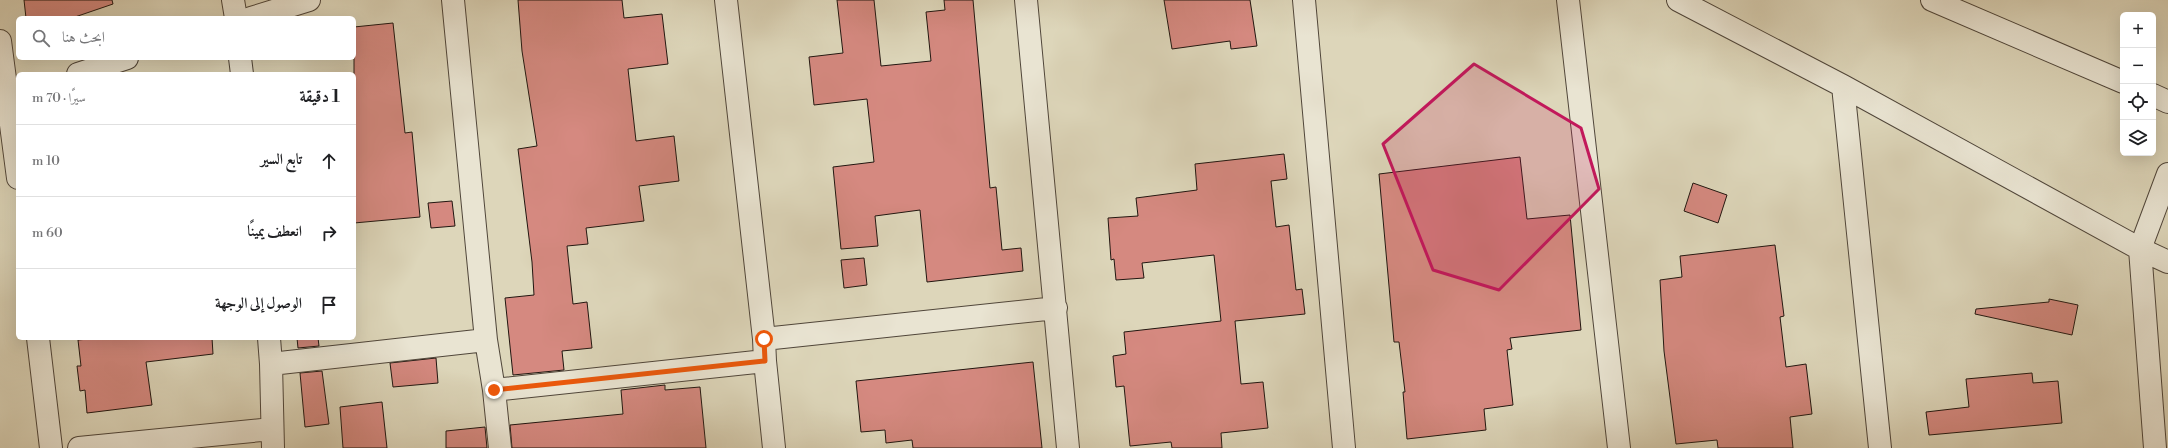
<!DOCTYPE html>
<html lang="ar">
<head>
<meta charset="utf-8">
<style>
  body { margin:0; font-family:"Libre Bodoni",Amiri,serif; background:#f2f2f2; color:#202124; direction:rtl }
  .controls { position:absolute; right:12px; top:12px; display:grid; overflow:hidden; border-radius:6px; box-shadow:0 4px 16px #0002 }
  .controls button { width:36px; height:36px; display:grid; place-items:center; padding:0; border:0; border-bottom:1px solid #e0e0e0; background:#fff; color:#202124; font:20px sans-serif }
  .stop { position:absolute; width:12px; height:12px; margin:-9px; border:3px solid #ea580c; border-radius:50%; background:#fff }
  .stop.end { background:#ea580c; border-color:#fff; box-shadow:0 1px 4px #0008 }
  .list { margin:0; padding:0; list-style:none }
  h2 { display:flex; justify-content:space-between; align-items:center; height:52px; margin:0; padding:0 16px; font-size:17px }
  h2 small { font-size:13px; font-weight:400; color:#757577 }
  .list li { display:grid; grid-template-columns:26px 1fr auto; gap:12px; align-items:center; box-sizing:border-box; height:72px; padding:0 16px; border-top:1px solid #e0e0e0 }
  .list b { display:block; font-size:15px; white-space:nowrap }
  .list em { font-size:13px; font-style:normal; color:#757577 }
  .icon { flex:none; width:22px; height:22px; fill:none; stroke:currentColor; stroke-width:2; stroke-linecap:round; stroke-linejoin:round }
  .map { position:relative; flex:none; width:2168px; height:448px; overflow:hidden; direction:ltr }
  .search { position:absolute; background:#fff; box-shadow:0 4px 16px #0002; left:16px; top:16px; width:340px; height:44px; display:flex; align-items:center; gap:10px; box-sizing:border-box; padding:0 14px; border-radius:6px; color:#757577; font-size:15px }
  .panel { position:absolute; background:#fff; box-shadow:0 4px 16px #0002; left:16px; top:72px; width:340px; height:268px; border-radius:6px; direction:rtl }
  .map>svg:first-child { display:block }
</style>
</head>
<body>
<div class="map">
<svg width="2168" height="448" viewBox="0 0 2168 448">
  <rect width="100%" height="100%" fill="#ddd6ba"/>
  <filter id="stains"><feTurbulence type="fractalNoise" baseFrequency=".005" numOctaves="4"/><feColorMatrix values="0 0 0 0 .2 0 0 0 0 .09 0 0 0 0 .02 0 0 0 .5 -.17"/></filter>
  <radialGradient id="worn" r=".72"><stop offset=".6" stop-color="#630" stop-opacity="0"/><stop offset="1" stop-color="#630" stop-opacity=".3"/></radialGradient>
  <!-- building -->
  <path fill="#d58980" stroke="#211610" d="M24,0H112L113,4L72,18H26Z
    M518,0H622L624,18L662,14L668,64L628,69L636,141L674,136L679,181L639,186L644,221L586,228L588,244L567,246L573,304L587,302L592,348L562,351L564,370L513,375L505,298L534,295L532,262L518,149L537,146L522,51Z
    M837,0H874L881,66L931,61L926,12L945,10L944,0H973L990,188L996,187L1002,250L1021,248L1023,271L927,282L920,210L875,216L878,246L841,249L833,167L874,162L867,99L814,105L809,57L843,53Z
    M1164,0H1250L1257,46L1231,49L1230,41L1172,49Z
    M393,23L405,133L412,132L420,217L354,223V27Z
    M1284,154L1287,179L1271,181L1276,227L1289,225L1296,290L1302,289L1305,314L1235,321L1241,384L1263,382L1268,428L1221,433L1222,448H1172L1171,442L1130,446L1124,386L1116,387L1113,356L1126,354L1124,332L1221,321L1214,255L1142,263L1144,278L1116,280L1114,259L1111,260L1108,218L1138,216L1136,198L1197,190L1195,164Z
    M1520,157L1527,219L1570,215L1581,330L1510,338L1512,349L1507,350L1513,405L1484,409L1486,430L1407,439L1403,392H1405L1399,342H1394L1379,174Z
    M1693,183L1727,195L1718,223L1684,211Z
    M452,201L455,226L431,228L428,203Z
    M1775,245L1784,316L1780,317L1786,367L1806,364L1812,414L1790,417L1793,448H1718L1717,440L1676,444L1664,351L1660,280L1682,277L1680,256Z
    M864,258L867,285L844,288L841,260Z
    M2049,299L2078,305L2072,335L1975,314L1976,309L2049,302Z
    M98,338H212L213,354L146,362L152,405L87,413L85,390L80,391L77,366H81L78,340Z
    M297,338H318L319,346L298,348Z
    M436,358L438,383L393,387L390,363Z
    M1033,362L1042,448H913L912,440L886,443L885,430L861,432L856,381Z
    M322,371L329,424L305,427L300,373Z
    M2032,373L2033,383L2058,381L2062,423L1929,435L1926,412L1969,407L1966,379Z
    M665,385V390L700,387L706,448H512L510,425L623,414L621,390Z
    M382,402L387,448H343L340,407Z
    M485,427L487,448H446V431Z"/>
  <g fill="none" stroke-linecap="round" stroke-linejoin="round">
    <defs>
      <path id="minor" d="M233,0L236,18
        M453,0L486,340L494,390L500,448
        M726,0L764,339L765,361L774,448
        M1026,0L1068,448
        M1304,0L1344,448
        M1568,0L1619,448
        M1678,0L1843,86L2140,249L2168,262
        M1932,0L2123,82
        M251,18L309,0
        M0,41L18,178
        M240,58L242,74
        M78,74L127,58
        M1843,86L1880,448
        M2153,95L2168,102
        M38,338L51,448
        M269,338L271,364L273,448
        M764,339L1056,308
        M271,364L486,340
        M494,390L765,361
        M79,448L272,429
        M2155,448L2140,249L2168,174"/>
    </defs>
    <!-- minor casing -->
    <use href="#minor" stroke="#50463a" stroke-width="24"/>
    <!-- minor -->
    <use href="#minor" stroke="#e9e4d2" stroke-width="22"/>
  </g>
  <g fill="none" stroke-linecap="round" stroke-linejoin="round">
    <!-- route -->
    <path stroke="#ea580c" stroke-width="5" d="M494,390L765,361L764,339"/>
  </g>
  <!-- marked area -->
  <path fill="#c2185b" fill-opacity="0.2" stroke="#c2185b" stroke-width="3" stroke-linejoin="round" d="M1474,64L1581,128L1599,189L1499,290L1433,270L1383,144Z"/>
  <rect width="100%" height="100%" filter="url(#stains)"/>
  <rect width="100%" height="100%" fill="url(#worn)"/>
</svg>
<div class="controls">
<button>+</button>
<button>−</button>
<button><svg class="icon" aria-label="locate" viewBox="0 0 24 24"><circle cx="12" cy="12" r="6"/><path d="M12 2v4M12 18v4M2 12h4M18 12h4"/></svg></button>
<button><svg class="icon" aria-label="layers" viewBox="0 0 24 24"><path d="M12 4l9 5-9 5-9-5zM3 14l9 5 9-5"/></svg></button>
</div>
<div class="stop" style="left:764px;top:339px"></div>
<div class="stop end" style="left:494px;top:390px"></div>
<div class="search"><svg class="icon" aria-label="search" viewBox="0 0 24 24"><circle cx="10" cy="10" r="6"/><path d="M15 15l6 6"/></svg>ابحث هنا</div>
<section class="panel">
<h2>1 دقيقة<small>سيرًا · 70 m</small></h2>
<ul class="list">
<li><svg class="icon" aria-label="ahead" viewBox="0 0 24 24"><path d="M12 20V5M6 11l6-6 6 6"/></svg><div><b>تابع السير</b></div><em>10 m</em></li>
<li><svg class="icon" aria-label="right" viewBox="0 0 24 24"><path d="M7 20v-9h11M14 6l5 5-5 5"/></svg><div><b>انعطف يمينًا</b></div><em>60 m</em></li>
<li><svg class="icon" aria-label="arrive" viewBox="0 0 24 24"><path d="M6 21V4h12l-3 4 3 4H6"/></svg><div><b>الوصول إلى الوجهة</b></div></li>
</ul>
</section>
</div>
</body>
</html>
